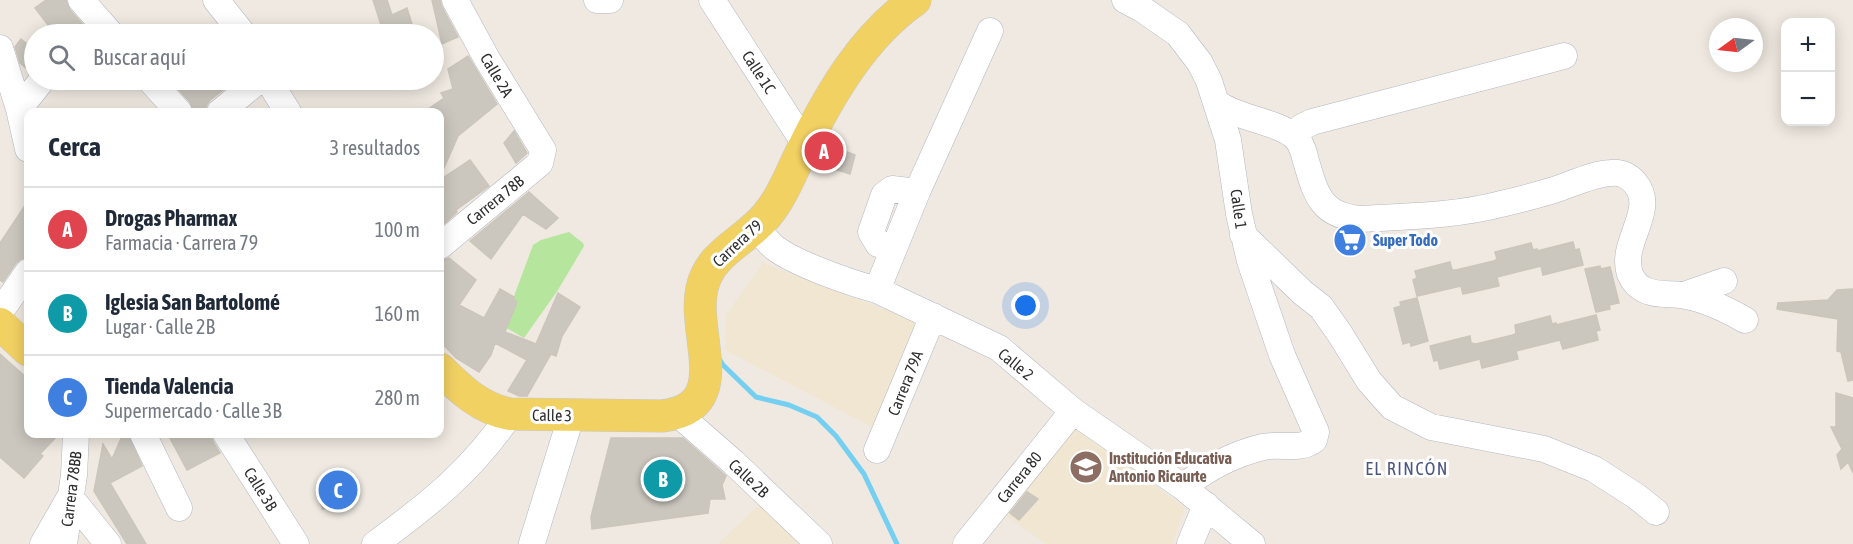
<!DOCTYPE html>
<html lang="es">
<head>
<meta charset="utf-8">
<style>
  body { margin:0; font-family:"Asap Condensed",sans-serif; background:#f6f6f7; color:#1f2937 }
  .controls { position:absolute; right:18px; top:18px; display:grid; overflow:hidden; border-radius:12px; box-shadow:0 3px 15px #0003 }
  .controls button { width:54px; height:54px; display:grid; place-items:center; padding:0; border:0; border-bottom:2px solid #e0e1e3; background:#fff; color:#1f2937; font:30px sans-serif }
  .compass { position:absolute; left:1709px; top:18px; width:54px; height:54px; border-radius:50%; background:#fff; box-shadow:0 3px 15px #0003; rotate:255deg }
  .you { position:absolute; left:1026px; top:306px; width:21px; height:21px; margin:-15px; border:4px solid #fff; border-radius:50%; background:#1a73e8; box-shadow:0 0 0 9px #1a73e833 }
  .badge { display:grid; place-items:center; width:39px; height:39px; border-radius:50%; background:#7c3aed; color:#fff; font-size:20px; font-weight:700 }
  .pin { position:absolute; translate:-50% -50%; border:3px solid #fff; box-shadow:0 2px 6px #0006 }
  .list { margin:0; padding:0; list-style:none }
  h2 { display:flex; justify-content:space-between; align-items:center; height:78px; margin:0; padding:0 24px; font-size:26px }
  h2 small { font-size:20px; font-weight:400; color:#747a83 }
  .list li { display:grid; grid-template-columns:39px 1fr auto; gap:18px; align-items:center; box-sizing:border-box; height:84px; padding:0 24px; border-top:2px solid #e0e1e3 }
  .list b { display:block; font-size:22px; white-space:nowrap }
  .list p { margin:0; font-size:20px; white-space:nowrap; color:#747a83 }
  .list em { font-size:20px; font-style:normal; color:#747a83 }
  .icon { flex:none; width:33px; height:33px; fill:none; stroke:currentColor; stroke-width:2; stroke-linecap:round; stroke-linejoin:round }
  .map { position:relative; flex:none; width:1853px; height:544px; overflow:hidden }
  .search { position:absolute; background:#fff; box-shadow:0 3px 15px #0003; left:24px; top:24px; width:420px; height:66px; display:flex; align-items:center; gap:15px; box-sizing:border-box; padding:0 21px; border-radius:33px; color:#747a83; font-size:22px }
  .panel { position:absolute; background:#fff; box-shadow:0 3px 15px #0003; left:24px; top:108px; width:420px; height:330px; border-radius:12px }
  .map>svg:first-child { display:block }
</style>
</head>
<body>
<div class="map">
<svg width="1853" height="544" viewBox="0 0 1853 544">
  <rect width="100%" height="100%" fill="#efe9e1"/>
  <!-- education -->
  <path fill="#f0e6d1" d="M763,263L920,323L876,429L725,350L726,315Z
    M1075,426L1185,508L1172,544H1046L1004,514Z
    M759,505L801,544H718Z"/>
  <!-- green -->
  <path fill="#b6e59e" d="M569,232L583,243L584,246L558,290L524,338L503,326L533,245L541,240Z"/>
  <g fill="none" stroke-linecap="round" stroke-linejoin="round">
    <!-- stream -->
    <path stroke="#75cff0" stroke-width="5" d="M718,357L723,365L756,397L789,405L817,417L836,436L864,474L897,544"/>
  </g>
  <!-- building -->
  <path fill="#cbc7bf" stroke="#cbc5ba" stroke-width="1.5" d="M46,0H66L70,10L91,34H55L35,8Z
    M373,0H387L392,15L407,8L415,34H384Z
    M432,0H440L442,7L458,37L442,44Z
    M21,39L34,50V67L30,71L20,63L15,47Z
    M468,56L497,104L458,136L440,177V112H424L444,98L441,93L453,89L448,69Z
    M170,80H236L210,100L206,106L205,112H194L190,102Z
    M514,131L527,153L516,163L504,143Z
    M826,144L855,155L850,174L816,163Z
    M470,160L489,186L456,210L457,212L440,227V180Z
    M529,192L558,218L546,229L523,214L491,259L470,241Z
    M28,201V257L21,259L16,263L3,282L0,280V243Z
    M1573,242L1575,250L1579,249L1583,265L1543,275L1541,266L1497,277L1499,286L1463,294L1461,286L1417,296L1413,280L1417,278L1415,271L1450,262L1452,270H1456L1494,261L1497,259L1495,252L1531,243L1533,250L1537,249V251Z
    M449,258L476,280L459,305L484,318L500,289L514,297V300L517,302L505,332L536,344L558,293L580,307L562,336L556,356L551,354L527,396H519L508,391L527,360L495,343L491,355L479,372L456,358L440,341V261Z
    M1600,266L1601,269L1610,267L1619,303L1609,305L1610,309L1596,312L1585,269Z
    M1853,289V380L1848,381L1841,352L1837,351L1838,319L1777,309L1778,303L1828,300L1837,290Z
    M1417,298L1428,341L1411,346L1410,342L1403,344L1394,308L1401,306L1400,302Z
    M1596,315L1600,330L1596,331L1598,340L1563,349L1560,340L1516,351L1518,359L1482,368L1480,359L1440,369L1438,360L1434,361L1430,346L1470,336L1471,343L1476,344L1513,335L1516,333L1515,325L1550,316L1552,324L1556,323V325Z
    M0,354L28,379V434H59L40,454L43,456L24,478L0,457Z
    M1836,393L1853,398V473L1848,462L1841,469L1837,455L1842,449L1831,427H1836Z
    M123,434H128L142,466L110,483L146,544H127L94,491L103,444L112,459Z
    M179,434H211L213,442L220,453L187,470L170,438Z
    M611,438H683L726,476L722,485L725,499H710L708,513L592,529L591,517Z
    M338,483L345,501L323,509L316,492Z
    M1027,492L1038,499L1019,520L1010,513Z"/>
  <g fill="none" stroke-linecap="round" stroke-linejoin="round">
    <defs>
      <path id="minor" d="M81,0L111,34
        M216,0L243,34
        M597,0H610
        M712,0L805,144
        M1125,0L1142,9L1178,34L1200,63L1209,81L1228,140L1239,214L1250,261L1282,355L1316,432L1314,440C1300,451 1280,443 1263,447C1234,454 1207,468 1183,487
        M0,48L19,109L28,149
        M150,80L179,112
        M268,80L288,112
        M1217,103C1238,119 1282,122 1297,139C1302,145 1304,153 1306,161C1316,195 1321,216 1361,219C1408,216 1455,216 1501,204C1519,200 1537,195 1554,190C1573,184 1592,174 1611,173C1621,172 1629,176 1635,183C1658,210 1619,242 1630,274C1633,281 1638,287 1645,290C1657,296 1673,293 1686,296C1707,300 1726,309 1745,320
        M19,109L42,80
        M220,112L259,80
        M1296,138L1302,127L1312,122L1564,56
        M756,227C762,234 768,243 775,248C796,264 851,283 877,290L999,348L1073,411L1183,487L1252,544
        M1243,235L1303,293L1321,307L1340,334L1369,381L1392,407L1431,427L1544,449L1594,469L1636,496L1656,512
        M440,246L540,163L543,150L487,59L455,0
        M893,248L878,244L871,232L884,195L892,189L917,192
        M877,290L917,192L990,31
        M1684,295L1724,281
        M5,305L28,272
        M678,414L733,462L819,544
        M143,434L179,508
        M226,434L296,544
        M877,450L933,316
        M532,543L567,430L568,416
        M43,544L70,497L108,544
        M64,544L74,475L76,434
        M375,544C428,505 473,470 510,414
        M966,544L1073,411
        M1190,544L1206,505"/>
      <path id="major" d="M0,324L28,350
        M440,369C460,389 481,409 510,414L662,416C736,407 691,335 702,288C710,252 745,242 767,215C783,196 792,170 804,147C831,92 864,36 915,0"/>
    </defs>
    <!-- minor casing -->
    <use href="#minor" stroke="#b4b7c1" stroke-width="27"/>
    <!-- major casing -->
    <use href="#major" stroke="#c9c9c9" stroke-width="33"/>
    <!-- minor -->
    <use href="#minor" stroke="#fff" stroke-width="26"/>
    <!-- major -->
    <use href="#major" stroke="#f2d163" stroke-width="32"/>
  </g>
  <!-- icons -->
  <defs>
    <symbol id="supermarket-disc" viewBox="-11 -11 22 22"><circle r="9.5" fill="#3f7fe0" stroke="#fff"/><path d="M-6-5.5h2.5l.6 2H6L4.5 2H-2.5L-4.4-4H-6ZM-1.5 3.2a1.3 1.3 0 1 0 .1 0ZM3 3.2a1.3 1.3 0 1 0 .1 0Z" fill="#fff"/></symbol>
    <symbol id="school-disc" viewBox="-11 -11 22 22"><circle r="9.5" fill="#8d6e63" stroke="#fff"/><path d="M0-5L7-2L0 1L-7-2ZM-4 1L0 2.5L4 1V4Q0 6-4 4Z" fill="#fff"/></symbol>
  </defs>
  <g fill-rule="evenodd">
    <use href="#supermarket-disc" x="1331" y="221" width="38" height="38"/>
    <use href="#school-disc" x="1067" y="448" width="38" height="38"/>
  </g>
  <g text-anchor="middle" stroke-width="6" stroke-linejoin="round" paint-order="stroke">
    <!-- street labels -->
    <g font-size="16" fill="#2e2e2e" stroke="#fff">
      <text transform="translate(759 72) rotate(57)" y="6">Calle 1C</text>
      <text transform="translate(497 75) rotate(59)" y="6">Calle 2A</text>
      <text transform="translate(495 200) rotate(-39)" y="6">Carrera 78B</text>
      <text transform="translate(1239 209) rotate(82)" y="6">Calle 1</text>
      <text transform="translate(737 243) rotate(-43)" y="6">Carrera 79</text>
      <text transform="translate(1016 364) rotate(39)" y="6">Calle 2</text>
      <text transform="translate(905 383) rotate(-68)" y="6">Carrera 79A</text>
      <text transform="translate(552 415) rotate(1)" y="6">Calle 3</text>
      <text transform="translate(1019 477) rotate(-51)" y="6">Carrera 80</text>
      <text transform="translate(749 478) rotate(43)" y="6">Calle 2B</text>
      <text transform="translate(71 489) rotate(-83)" y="6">Carrera 78BB</text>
      <text transform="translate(261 489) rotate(58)" y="6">Calle 3B</text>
    </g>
    <!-- shop labels -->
    <g font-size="16" font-weight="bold" fill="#366cbe" stroke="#fff" text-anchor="start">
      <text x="1373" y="246">Super Todo</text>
    </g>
    <!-- education labels -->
    <g font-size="16" font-weight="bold" fill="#785e54" stroke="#fff" text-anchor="start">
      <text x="1109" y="464">Institución Educativa<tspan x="1109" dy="18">Antonio Ricaurte</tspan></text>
    </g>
    <!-- neighbourhood labels -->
    <g font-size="18" letter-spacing="1.5" fill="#4d5680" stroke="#fff">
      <text x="1407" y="475">EL RINCÓN</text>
    </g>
  </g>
</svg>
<div class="controls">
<button>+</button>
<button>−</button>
</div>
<svg class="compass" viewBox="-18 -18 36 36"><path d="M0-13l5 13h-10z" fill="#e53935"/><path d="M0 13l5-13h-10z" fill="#747a83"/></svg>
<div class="you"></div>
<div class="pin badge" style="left:824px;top:151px;background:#e0444e">A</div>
<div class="pin badge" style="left:663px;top:479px;background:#0f9aa8">B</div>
<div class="pin badge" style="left:338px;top:490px;background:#3f7fe0">C</div>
<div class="search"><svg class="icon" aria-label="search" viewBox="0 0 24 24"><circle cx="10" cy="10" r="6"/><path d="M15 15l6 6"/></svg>Buscar aquí</div>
<section class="panel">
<h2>Cerca<small>3 resultados</small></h2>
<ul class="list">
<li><span class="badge" style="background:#e0444e">A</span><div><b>Drogas Pharmax</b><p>Farmacia · Carrera 79</p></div><em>100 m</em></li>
<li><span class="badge" style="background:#0f9aa8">B</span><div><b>Iglesia San Bartolomé</b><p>Lugar · Calle 2B</p></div><em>160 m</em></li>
<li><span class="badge" style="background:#3f7fe0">C</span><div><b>Tienda Valencia</b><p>Supermercado · Calle 3B</p></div><em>280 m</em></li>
</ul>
</section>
</div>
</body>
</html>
